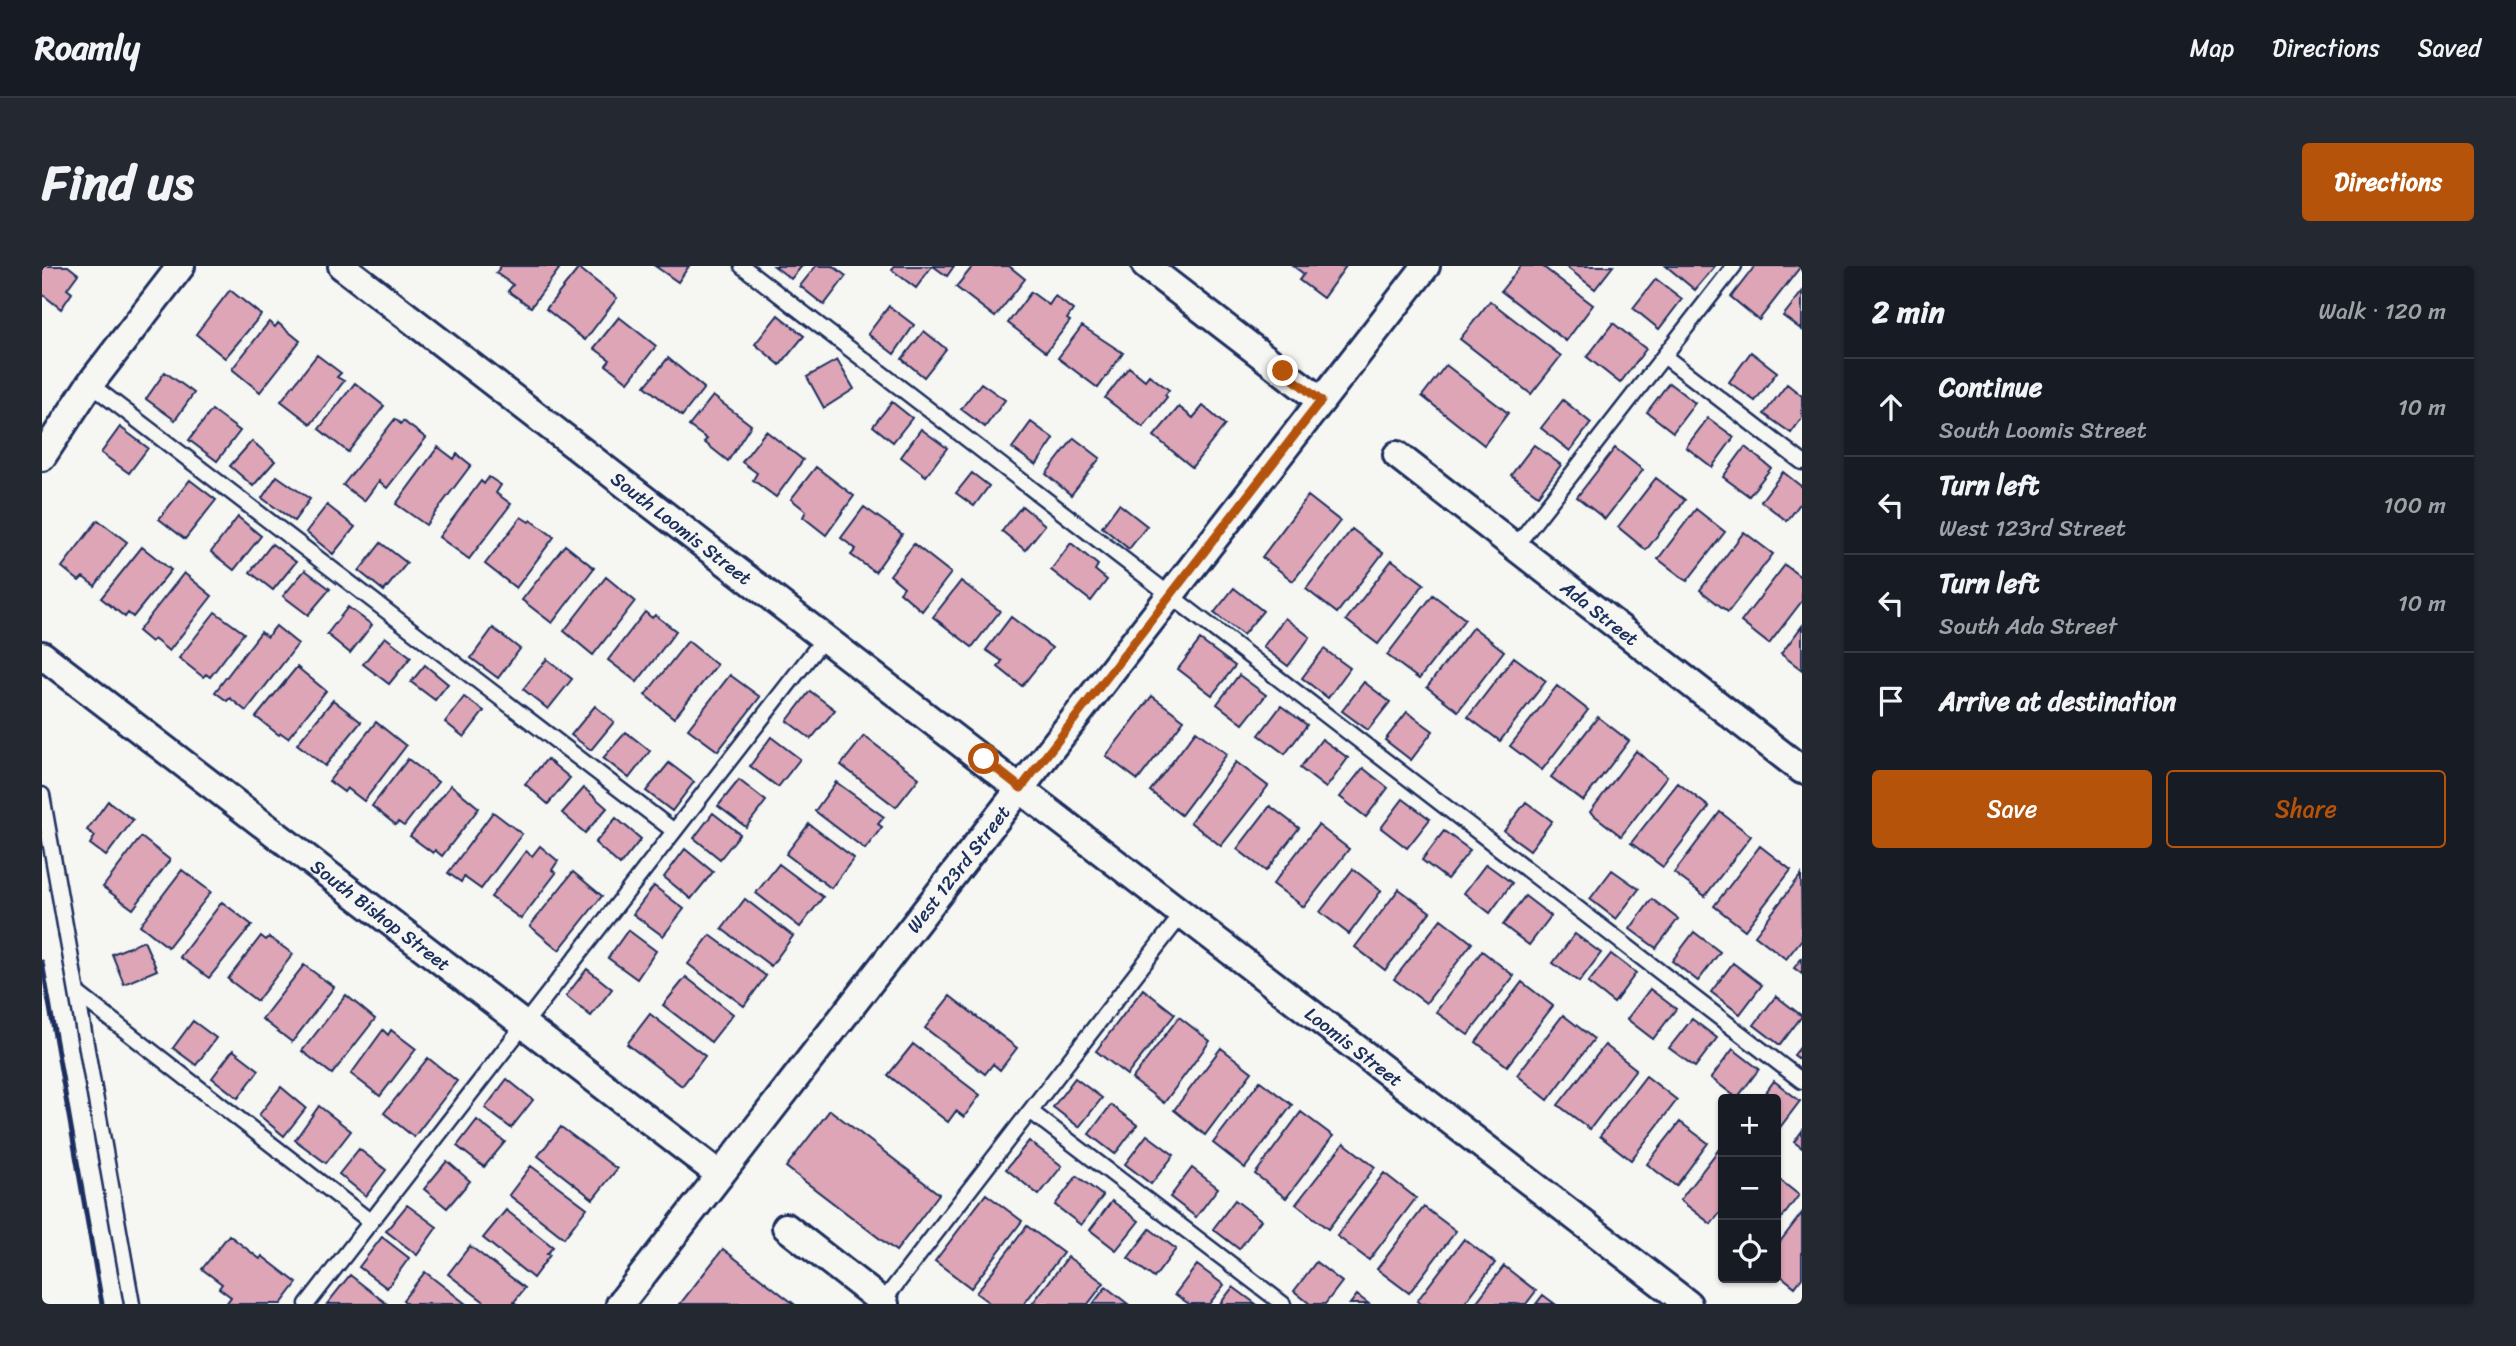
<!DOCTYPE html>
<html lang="en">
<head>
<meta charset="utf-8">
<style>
  body { margin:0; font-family:Sriracha,sans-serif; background:#242831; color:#f1f3f6 }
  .controls { position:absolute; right:21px; bottom:21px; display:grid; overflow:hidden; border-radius:7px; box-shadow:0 2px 5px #0004 }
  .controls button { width:63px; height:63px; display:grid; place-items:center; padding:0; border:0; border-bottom:2px solid #363941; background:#171b24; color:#f1f3f6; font:35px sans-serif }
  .stop { position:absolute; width:21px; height:21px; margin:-16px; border:5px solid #b45309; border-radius:50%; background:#fff }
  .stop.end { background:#b45309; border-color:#fff; box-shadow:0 2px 7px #0008 }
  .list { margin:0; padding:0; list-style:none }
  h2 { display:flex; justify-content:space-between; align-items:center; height:91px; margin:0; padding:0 28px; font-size:30px }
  h2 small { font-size:23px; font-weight:400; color:#9ea1a6 }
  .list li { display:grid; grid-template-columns:46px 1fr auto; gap:21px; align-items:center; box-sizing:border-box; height:98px; padding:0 28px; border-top:2px solid #363941 }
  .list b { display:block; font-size:26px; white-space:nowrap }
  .list p { margin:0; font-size:23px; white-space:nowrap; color:#9ea1a6 }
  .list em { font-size:23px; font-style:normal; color:#9ea1a6 }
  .actions { display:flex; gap:14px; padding:21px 28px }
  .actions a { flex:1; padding:16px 0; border:2px solid #b45309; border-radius:7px; text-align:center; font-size:24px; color:#b45309 }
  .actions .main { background:#b45309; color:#fff }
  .icon { flex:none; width:38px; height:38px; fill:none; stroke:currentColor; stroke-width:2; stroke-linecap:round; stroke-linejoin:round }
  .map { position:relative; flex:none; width:1760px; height:1038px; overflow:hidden; border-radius:7px }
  header { display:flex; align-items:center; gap:42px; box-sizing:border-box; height:98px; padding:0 35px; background:#171b24; border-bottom:2px solid #363941 }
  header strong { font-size:33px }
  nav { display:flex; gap:38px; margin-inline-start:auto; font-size:24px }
  .intro { display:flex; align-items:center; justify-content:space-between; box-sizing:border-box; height:168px; padding:0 42px }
  h1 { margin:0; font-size:49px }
  .button { padding:18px 32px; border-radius:7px; background:#b45309; color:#fff; font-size:24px; font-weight:700 }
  main { display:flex; gap:42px; padding:0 42px }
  aside { flex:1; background:#171b24; border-radius:7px; box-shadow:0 2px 5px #0004 }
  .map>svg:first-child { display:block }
</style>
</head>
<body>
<header>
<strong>Roamly</strong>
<nav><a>Map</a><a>Directions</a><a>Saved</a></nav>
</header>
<div class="intro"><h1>Find us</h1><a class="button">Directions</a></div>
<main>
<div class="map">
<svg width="1760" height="1038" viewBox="0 0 1760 1038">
  <rect width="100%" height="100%" fill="#f6f6f2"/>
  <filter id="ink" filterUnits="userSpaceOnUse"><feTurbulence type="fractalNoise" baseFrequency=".0143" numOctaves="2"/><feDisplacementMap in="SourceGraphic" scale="14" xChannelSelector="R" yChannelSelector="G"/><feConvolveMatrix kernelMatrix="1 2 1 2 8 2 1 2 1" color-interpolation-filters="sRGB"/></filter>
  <g filter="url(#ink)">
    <!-- building -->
    <path fill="#dda5b6" stroke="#1b2f5e" stroke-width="2" d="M0,0H26L36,8L25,23L30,27L19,43L0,28Z
      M459,0H512L517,3L489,41L466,25L471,19L454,7Z
      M613,0H647L636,16Z
      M732,0H760L749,13Z
      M774,0H791L804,10L782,39L758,20Z
      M852,0H890L874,22L850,4Z
      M891,0H912L905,10Z
      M931,0H967L983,13L953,51L914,21Z
      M1251,0H1304L1281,32L1257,14L1262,8Z
      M1479,0H1500L1551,39L1524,75L1459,25Z
      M1523,0H1571L1553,23Z
      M1624,0H1673L1653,24Z
      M1713,0H1759L1717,54L1689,31Z
      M537,2L575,32L543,74L504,43Z
      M1614,13L1640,33L1617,63L1591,42Z
      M188,24L219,49L183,92L154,68Z
      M989,26L1007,39L1013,30L1031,44L1025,53L1028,55L1004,86L966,57Z
      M1760,26V64L1741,50Z
      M1448,35L1519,90L1489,128L1418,73Z
      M847,40L872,59L852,88L826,68Z
      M736,49L762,70L738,99L713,78Z
      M577,51L614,80L586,116L564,99L568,94L552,82Z
      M227,56L233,61L236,57L258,75L218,126L190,103Z
      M1571,57L1604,83L1578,117L1545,91Z
      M1040,60L1081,87L1056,122L1016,92Z
      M882,65L904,83L882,111L860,93Z
      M1709,86L1735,106L1713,135L1687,116Z
      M275,89L299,107L295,111L302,115L269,158L239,135Z
      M626,92L662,122L640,150L603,120Z
      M795,94L812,123L782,142L765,111Z
      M1404,99L1466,147L1442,179L1380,130Z
      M1087,101L1103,114L1107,109L1127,124L1123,129L1125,131L1101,161L1063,132Z
      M123,106L152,127L133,154L104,133Z
      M313,117L342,140L306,186L277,163Z
      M939,117L963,134L943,161L919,143Z
      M1627,117L1653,137L1631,166L1605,146Z
      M1745,118L1760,130V152L1749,167L1722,148Z
      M671,130L709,159L686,195L662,176L665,173L647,160Z
      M1521,134L1549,157L1528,185L1499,162Z
      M850,136L870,152L851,176L831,160Z
      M1161,140L1183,159L1150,201L1112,170L1137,141L1151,152Z
      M170,144L198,165L175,195L147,174Z
      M1666,152L1692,171L1670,201L1644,181Z
      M353,153L359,158L361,155L384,172L345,222L337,215L322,235L301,219Z
      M989,156L1012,173L994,199L970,182Z
      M78,161L106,182L87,207L59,187Z
      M879,163L905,182L884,210L859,191Z
      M724,165L761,194L734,231L711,214L715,207L700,196Z
      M1032,172L1058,192L1029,229L1004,208Z
      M210,175L233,195L211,220L188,200Z
      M1492,179L1519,199L1496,229L1469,209Z
      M396,181L412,193L415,188L429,199L384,259L354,238Z
      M1703,181L1729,202L1707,230L1681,211Z
      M1573,182L1601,204L1563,253L1535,231Z
      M774,201L812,230L784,269L761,251L764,245L749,233Z
      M1741,206L1760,221V235L1745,255L1719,235Z
      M930,207L947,220L932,240L914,227Z
      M235,210L268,233L252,255L220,232Z
      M447,211L459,219L454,227L469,238L427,293L397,271L439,215L442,218Z
      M1614,212L1643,234L1604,284L1576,261Z
      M148,214L174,234L143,273L117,253Z
      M1266,230L1298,255L1251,315L1220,291Z
      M1077,238L1105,260L1087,283L1060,261Z
      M285,239L313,261L291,288L264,266Z
      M980,240L1003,259L983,284L960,265Z
      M822,241L860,268L833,306L809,289L814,283L799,272Z
      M1654,243L1683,266L1645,315L1616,293Z
      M196,251L219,270L192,304L169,286Z
      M479,251L487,256L489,254L512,271L474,322L443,298Z
      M56,254L85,276L53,320L41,311L37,315L20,301Z
      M1310,263L1341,287L1295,347L1264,323Z
      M1702,266L1731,288L1686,346L1658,324Z
      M339,277L365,297L342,325L317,305Z
      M1029,277L1056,299L1053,304L1065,314L1049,335L1009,304Z
      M230,278L254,296L231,324L208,306Z
      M872,278L909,307L880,345L858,326L862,321L848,309Z
      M523,279L552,302L510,357L480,334Z
      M100,281L129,304L91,351L86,347L83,351L59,332Z
      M1350,294L1382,318L1336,378L1304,354Z
      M1743,299L1760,312V335L1727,378L1699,356Z
      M263,304L288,323L266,349L241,330Z
      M142,307L170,330L127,385L112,373L109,376L96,365Z
      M564,311L593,335L551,389L522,365Z
      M919,315L958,345L930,381L891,351Z
      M1192,322L1221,345L1201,369L1172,347Z
      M1391,329L1423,353L1377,413L1345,389Z
      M306,341L330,359L308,387L285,368Z
      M173,346L202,367L168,411L164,408L161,411L137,392Z
      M603,346L610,352L613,349L634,365L595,416L566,394Z
      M969,351L1010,382L980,420L956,401L960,395L944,384Z
      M1243,352L1268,371L1246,400L1221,381Z
      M234,360L256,378L204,445L188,432L185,435L173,426L219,366L225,371Z
      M1760,360V404L1739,388Z
      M1431,361L1462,385L1416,445L1385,421Z
      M451,362L478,383L456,412L429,392Z
      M343,371L369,391L347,418L321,398Z
      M1158,374L1193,400L1170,429L1136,403Z
      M646,375L675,399L632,452L603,429Z
      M1282,383L1308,402L1286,432L1260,412Z
      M1472,391L1504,415L1458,475L1426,451Z
      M505,393L530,413L506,443L481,423Z
      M383,399L406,418L393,434L369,416Z
      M255,401L284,425L246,472L239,467L237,469L214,451Z
      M688,409L718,431L676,485L646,463Z
      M1197,409L1224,429L1201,458L1175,438Z
      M1322,416L1348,436L1326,464L1300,445Z
      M1515,420L1546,444L1500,504L1468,480Z
      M768,425L793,444L769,473L745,455Z
      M1110,430L1142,454L1096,514L1064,490Z
      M422,431L442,445L422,471L403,456Z
      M291,434L319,456L283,500L255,478Z
      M553,440L572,456L549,484L529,469Z
      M1239,440L1265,459L1243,488L1217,469Z
      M1365,446L1391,465L1369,494L1343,474Z
      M1556,451L1587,475L1541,535L1509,511Z
      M334,456L364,480L322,535L305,522L302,526L287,515Z
      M1154,465L1185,488L1139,549L1108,525Z
      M584,466L608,485L587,512L561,492Z
      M822,470L877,512L854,541L799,499Z
      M729,471L758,493L736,521L708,500Z
      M1280,473L1306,492L1284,522L1258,502Z
      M1594,485L1625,510L1579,570L1548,546Z
      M366,493L396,516L362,560L356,556L354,559L330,540Z
      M505,493L528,512L506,538L483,518Z
      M1194,496L1226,520L1179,580L1148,556Z
      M627,497L652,516L630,545L604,525Z
      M1321,502L1346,522L1324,551L1298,531Z
      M697,514L724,535L704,561L676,540Z
      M794,516L842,551L836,558L840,561L823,583L773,545Z
      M1636,517L1667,541L1621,601L1589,577Z
      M409,519L437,542L400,590L393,584L391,587L368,570Z
      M542,522L565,542L543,567L520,547Z
      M1361,533L1388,553L1365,582L1339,562Z
      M66,535L91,554L64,590L48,578L53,570L45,564Z
      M1484,536L1510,555L1488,584L1462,565Z
      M1228,540L1257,562L1224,605L1195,583Z
      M451,546L480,568L439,623L422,611L419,616L406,607Z
      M1678,546L1709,570L1663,630L1632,607Z
      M671,547L698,568L678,593L652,572Z
      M574,552L599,573L578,599L553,577Z
      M767,558L812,592L789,622L744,588Z
      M1276,559L1307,583L1262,641L1231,618Z
      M1402,565L1428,584L1405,613L1380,594Z
      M99,571L128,594L91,643L61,621Z
      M498,580L516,595L510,604L514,607L479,653L449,631L484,585L490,590Z
      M1718,580L1749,604L1703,664L1672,640Z
      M643,583L671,606L649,633L622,611Z
      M737,598L781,631L758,661L714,627Z
      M1444,598L1470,617L1448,647L1422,627Z
      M1311,603L1339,625L1307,668L1278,646Z
      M140,604L169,626L126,681L98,659Z
      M1570,604L1597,623L1574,653L1548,633Z
      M531,606L560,630L517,684L488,660Z
      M1759,609L1760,673L1744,693L1713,669Z
      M612,620L642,643L621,670L591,648Z
      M1357,623L1388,646L1343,704L1313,681Z
      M1483,630L1509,650L1487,679L1461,659Z
      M703,633L751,670L729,700L680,663Z
      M1610,633L1636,653L1614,682L1588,663Z
      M180,636L210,659L167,712L138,691Z
      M1399,653L1430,677L1384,737L1352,713Z
      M586,664L614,685L595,713L566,692Z
      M1652,666L1678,686L1656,715L1630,695Z
      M1533,668L1559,687L1537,716L1511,697Z
      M668,669L724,710L702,740L646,698Z
      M219,670L224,674L227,671L251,688L215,735L186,713Z
      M102,675L115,704L82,718L70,688Z
      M1440,685L1472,710L1426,769L1394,746Z
      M1569,688L1594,707L1572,737L1546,717Z
      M1760,692V708L1752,702Z
      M1691,697L1720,719L1698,748L1669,726Z
      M262,699L292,721L250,776L220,753Z
      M545,703L570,723L549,750L524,730Z
      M644,711L691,748L669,776L621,739Z
      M1480,716L1511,740L1465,800L1434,776Z
      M1101,723L1133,748L1085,809L1054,785Z
      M1608,723L1634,743L1611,773L1585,753Z
      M304,729L333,753L290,808L260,785Z
      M908,730L975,782L958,804L951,798L943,808L883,762Z
      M1734,730L1760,750L1738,779L1712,759Z
      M608,748L663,790L640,820L585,778Z
      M1521,749L1552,773L1506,834L1475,809Z
      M1137,751L1168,775L1122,837L1090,813Z
      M1650,753L1675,772L1653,801L1627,782Z
      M151,755L174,772L154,799L131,782Z
      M341,764L346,769L349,764L374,783L338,830L309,808Z
      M871,778L938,829L922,851L914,845L906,856L846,809Z
      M1563,779L1594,803L1548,863L1516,839Z
      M1760,779V795L1752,789Z
      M1179,782L1210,806L1163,869L1132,844Z
      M1691,783L1717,803L1695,832L1669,812Z
      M191,784L217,804L196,832L170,812Z
      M386,792L415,815L372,871L342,847Z
      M1604,810L1635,834L1589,894L1558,870Z
      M1033,812L1060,832L1037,861L1011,841Z
      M465,813L491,834L469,862L443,842Z
      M1218,815L1250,839L1203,902L1171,877Z
      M1732,815L1758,835L1736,864L1734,862V833H1719Z
      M239,821L264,842L242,870L217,849Z
      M1069,839L1095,859L1073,888L1047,868Z
      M277,840L309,865L284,897L253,874Z
      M788,844L897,928L854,985L744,901Z
      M1259,846L1291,870L1244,932L1213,908Z
      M435,854L463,876L442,901L415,880Z
      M1638,856L1666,877L1634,920L1605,898Z
      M519,861L575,903L551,933L496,890Z
      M1760,865V882L1752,876Z
      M1105,869L1132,889L1109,918L1083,898Z
      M987,875L1020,900L997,929L964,903Z
      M1302,877L1333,901L1286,963L1254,938Z
      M1681,878V943L1669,958L1638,934Z
      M317,883L344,904L324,930L297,908Z
      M405,895L428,915L405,942L382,923Z
      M489,900L545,942L522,972L467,929Z
      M1150,902L1176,922L1154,951L1128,931Z
      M1342,907L1374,932L1327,994L1295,970Z
      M1035,910L1061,930L1039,959L1013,939Z
      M1734,911L1757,929L1734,960Z
      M944,928L980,955L929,1022L893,995Z
      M1193,934L1219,954L1197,983L1171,963Z
      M1070,935L1097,955L1074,984L1048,964Z
      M365,939L395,961L375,989L344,965Z
      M1382,941L1414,965L1367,1027L1335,1003Z
      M464,944L511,981L505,988L508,989L491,1012L441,972Z
      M1760,947V1012L1753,1021L1734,1006V981Z
      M985,960L1021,987L982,1038H949L934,1027Z
      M1108,963L1134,983L1112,1012L1086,992Z
      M187,969L218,993L220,990L255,1017L239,1038H184L189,1031L177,1022L180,1018L160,1003Z
      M340,971L367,992L345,1022L317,1001Z
      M1422,973L1453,997L1422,1038H1379L1375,1035Z
      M428,980L483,1022L472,1036L474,1038H445L406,1008Z
      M681,983L752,1038H638Z
      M1026,991L1062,1017L1046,1038H990Z
      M1274,996L1300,1016L1283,1038H1268L1252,1025Z
      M1155,999L1182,1019L1167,1038H1147L1133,1028Z
      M1462,1000L1494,1025L1484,1038H1433Z
      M383,1006L424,1038H365L361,1034Z
      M308,1009L345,1038H285Z
      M1064,1021L1086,1038H1051Z
      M1191,1021L1214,1038H1178Z
      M1315,1029L1327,1038H1308Z
      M1501,1029L1513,1038H1494Z"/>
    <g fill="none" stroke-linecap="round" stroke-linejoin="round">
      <defs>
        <path id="service" d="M700,0L1760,815
          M1622,90L1760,196
          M48,118L632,565
          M1473,281L1692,0
          M0,529L90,1038
          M35,727L329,956
          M988,845L1241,1038
          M265,1038L783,371
          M839,1038L1141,647"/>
        <g id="minor">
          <path id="s1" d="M300,0L1646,1038"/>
          <path d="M1104,0L1279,135"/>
          <path id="s2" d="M1355,189L1760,504"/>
          <path d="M0,191L48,118L139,0"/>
          <path id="s3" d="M0,389L678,909"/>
          <path d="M744,961L843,1038"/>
          <path id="s4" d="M578,1038L1384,0"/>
        </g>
      </defs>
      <!-- service casing -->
      <use href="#service" stroke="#1b2f5e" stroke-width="19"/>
      <!-- minor casing -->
      <use href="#minor" stroke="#1b2f5e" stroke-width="32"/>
      <!-- service -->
      <use href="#service" stroke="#f6f6f2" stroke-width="14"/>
      <!-- minor -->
      <use href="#minor" stroke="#f6f6f2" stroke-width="26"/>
      <!-- rail -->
      <path stroke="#1b2f5e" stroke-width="5" d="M0,696L60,1038"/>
    </g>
  </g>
  <g fill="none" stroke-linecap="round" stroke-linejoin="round" filter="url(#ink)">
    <!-- route -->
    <path stroke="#b45309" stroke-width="9" d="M942,493L979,522L1279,135L1241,105"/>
  </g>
  <g text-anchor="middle" stroke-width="5" stroke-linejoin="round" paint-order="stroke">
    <!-- street labels -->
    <g font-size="19" fill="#1b2f5e" stroke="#f6f6f2">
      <text dy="7" stroke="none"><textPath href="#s1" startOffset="429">South Loomis Street</textPath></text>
      <text dy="7" stroke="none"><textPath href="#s2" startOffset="257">Ada Street</textPath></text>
      <text dy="7" stroke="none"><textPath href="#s4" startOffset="551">West 123rd Street</textPath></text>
      <text dy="7" stroke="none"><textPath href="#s3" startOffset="427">South Bishop Street</textPath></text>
      <text dy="7" stroke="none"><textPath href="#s1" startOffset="1278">Loomis Street</textPath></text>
    </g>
  </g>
</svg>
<div class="controls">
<button>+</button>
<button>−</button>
<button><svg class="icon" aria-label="locate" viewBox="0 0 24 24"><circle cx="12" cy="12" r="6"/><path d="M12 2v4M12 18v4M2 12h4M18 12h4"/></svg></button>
</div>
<div class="stop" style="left:942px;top:493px"></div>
<div class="stop end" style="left:1241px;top:105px"></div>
</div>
<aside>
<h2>2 min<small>Walk · 120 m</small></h2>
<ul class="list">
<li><svg class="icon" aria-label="ahead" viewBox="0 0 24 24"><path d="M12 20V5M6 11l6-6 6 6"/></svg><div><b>Continue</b><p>South Loomis Street</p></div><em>10 m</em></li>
<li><svg class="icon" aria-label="left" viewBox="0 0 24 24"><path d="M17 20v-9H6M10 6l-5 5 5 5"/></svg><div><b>Turn left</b><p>West 123rd Street</p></div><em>100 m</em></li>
<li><svg class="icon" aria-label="left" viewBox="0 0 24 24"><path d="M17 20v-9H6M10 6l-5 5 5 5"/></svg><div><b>Turn left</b><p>South Ada Street</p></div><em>10 m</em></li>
<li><svg class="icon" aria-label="arrive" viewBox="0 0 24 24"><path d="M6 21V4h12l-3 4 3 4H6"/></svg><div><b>Arrive at destination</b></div></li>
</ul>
<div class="actions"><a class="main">Save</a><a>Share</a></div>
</aside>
</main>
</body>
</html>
